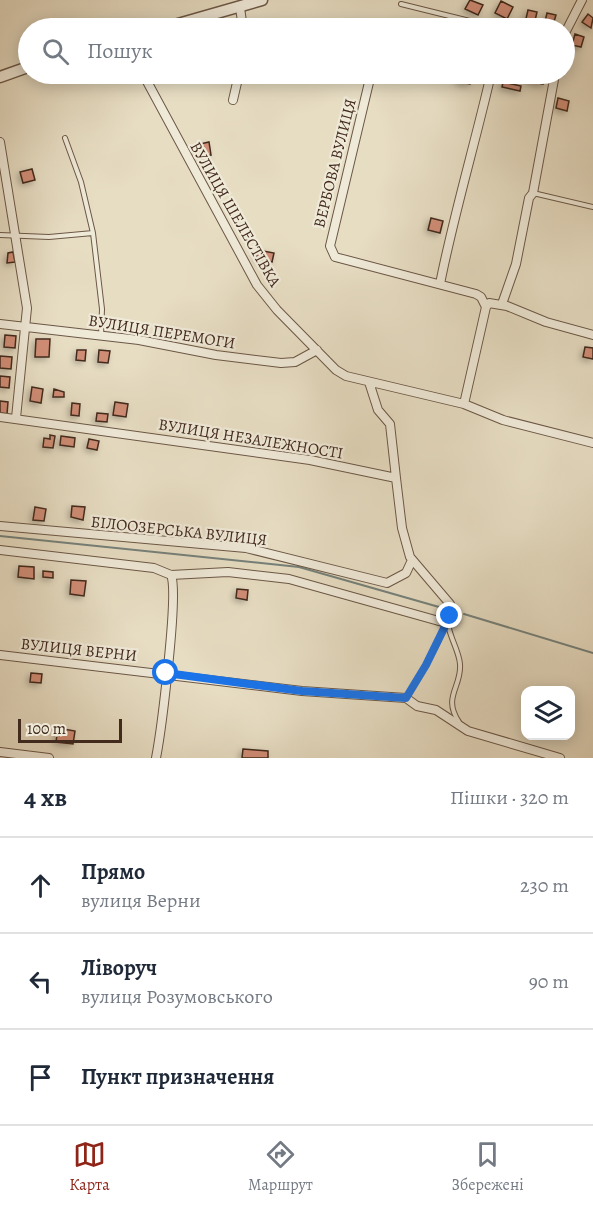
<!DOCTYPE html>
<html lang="uk">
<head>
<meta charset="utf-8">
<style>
  body { margin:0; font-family:Alegreya,serif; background:#f2f2f3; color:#1f2937 }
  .controls { position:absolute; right:18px; bottom:18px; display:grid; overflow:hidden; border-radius:12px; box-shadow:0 3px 15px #0003 }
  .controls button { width:54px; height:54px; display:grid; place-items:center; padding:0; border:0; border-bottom:2px solid #e0e1e3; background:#fff; color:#1f2937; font:30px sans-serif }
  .scale { position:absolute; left:18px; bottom:15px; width:104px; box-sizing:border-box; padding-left:6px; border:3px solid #422a1d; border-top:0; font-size:16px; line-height:21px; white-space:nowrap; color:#422a1d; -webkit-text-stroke:4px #efe9d8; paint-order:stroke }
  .stop { position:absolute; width:18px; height:18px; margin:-14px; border:4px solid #1a73e8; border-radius:50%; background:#fff }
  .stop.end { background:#1a73e8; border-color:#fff; box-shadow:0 2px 6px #0008 }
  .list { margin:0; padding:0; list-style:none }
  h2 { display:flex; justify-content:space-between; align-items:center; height:78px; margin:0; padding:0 24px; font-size:26px }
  h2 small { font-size:20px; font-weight:400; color:#747a83 }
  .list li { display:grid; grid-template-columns:39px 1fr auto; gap:18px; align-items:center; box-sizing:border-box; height:96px; padding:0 24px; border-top:2px solid #e0e1e3 }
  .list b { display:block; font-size:22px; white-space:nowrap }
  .list p { margin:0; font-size:20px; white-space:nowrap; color:#747a83 }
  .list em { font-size:20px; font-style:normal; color:#747a83 }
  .icon { flex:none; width:33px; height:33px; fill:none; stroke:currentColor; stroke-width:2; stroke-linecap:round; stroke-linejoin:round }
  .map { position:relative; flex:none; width:593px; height:758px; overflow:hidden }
  .search { position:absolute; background:#fff; box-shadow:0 3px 15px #0003; left:18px; right:18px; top:18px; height:66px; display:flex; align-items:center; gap:15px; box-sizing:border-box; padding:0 21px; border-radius:33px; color:#747a83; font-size:22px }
  .sheet { height:366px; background:#fff }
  nav { display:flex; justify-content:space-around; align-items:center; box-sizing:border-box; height:84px; border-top:2px solid #e0e1e3; background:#fff; font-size:16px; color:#747a83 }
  nav a { display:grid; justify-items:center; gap:3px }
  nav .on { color:#8f2418 }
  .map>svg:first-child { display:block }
</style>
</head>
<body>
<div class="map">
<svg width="593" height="758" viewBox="0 0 593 758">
  <defs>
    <filter id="shadow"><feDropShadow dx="-2.5" dy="2.5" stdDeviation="3" flood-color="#0004"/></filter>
  </defs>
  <rect width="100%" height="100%" fill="#e7ddc3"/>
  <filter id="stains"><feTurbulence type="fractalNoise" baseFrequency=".00333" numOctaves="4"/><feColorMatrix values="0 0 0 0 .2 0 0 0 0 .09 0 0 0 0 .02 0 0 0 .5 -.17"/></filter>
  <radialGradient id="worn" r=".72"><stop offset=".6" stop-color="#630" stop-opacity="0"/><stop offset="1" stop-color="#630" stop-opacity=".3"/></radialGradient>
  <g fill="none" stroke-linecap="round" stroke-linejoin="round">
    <!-- stream -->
    <path stroke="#75817b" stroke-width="2" d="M0,536L299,567L446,609
      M464,614L593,653"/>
  </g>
  <!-- building -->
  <path fill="#d08d76" stroke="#422a1d" stroke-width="1.5" filter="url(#shadow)" d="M470,0L483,5L478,15L465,9Z
    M501,1L513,7L507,19L495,13Z
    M528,10L537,12L534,25L525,23Z
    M547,13L556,15L552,28L544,26Z
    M588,14L593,18L591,28L582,22Z
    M575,34L584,37L581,47L572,45Z
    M460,74H472L470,84L458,82Z
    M530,74L545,76L543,84L528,81Z
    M503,82L521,86L520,91L502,87Z
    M558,98L569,101L567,111L556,108Z
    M209,142L211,155L202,156L200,144Z
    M32,169L35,180L23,183L20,172Z
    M431,218L443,221L440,233L428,230Z
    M258,250L274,253L272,262L256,258Z
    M13,252L15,262L7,263L8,253Z
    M5,335L16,336L15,348L4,347Z
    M36,339H50L49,357H35Z
    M585,347L593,348V359L583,357Z
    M77,350H86L85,361L76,360Z
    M99,350L110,351L108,363L98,362Z
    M0,356L12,357L11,369L0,368Z
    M0,376L10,377L9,388L0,387Z
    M32,387L43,389L41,403L30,401Z
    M54,389L64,392V397H53Z
    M0,401L8,402L7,414L0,413Z
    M115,402L128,404L126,417L113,415Z
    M72,403L80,404L79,416L71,415Z
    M97,413L108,414L107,422L96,421Z
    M50,435L55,436L53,448L43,447L44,438L50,439Z
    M61,436L75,438L74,447L60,445Z
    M89,439L99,441L97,450L87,448Z
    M72,506L85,507L83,520L71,517Z
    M35,507L46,509L44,521L33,520Z
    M19,566L34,567V579L18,577Z
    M43,571L53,572V578L43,577Z
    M71,580L86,581L84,596L70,594Z
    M237,589L248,590L247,600L236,598Z
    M31,673L42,674L41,683L30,682Z
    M58,728L75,731L73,744L56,742Z
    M243,749L268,751V758H242Z"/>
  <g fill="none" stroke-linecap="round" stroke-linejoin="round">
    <defs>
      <path id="service" d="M401,4L498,28
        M65,138L81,182L93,233
        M533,193L593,207
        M0,235L49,237L93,233L102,309L101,336
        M448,624C450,638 459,651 460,664C462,687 442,697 459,722
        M406,698C419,677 450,628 450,605"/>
      <path id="minor" d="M240,8L243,28
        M564,35L582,0
        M143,74L257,285L277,310L336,370L346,376L464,404L503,420L593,443
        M371,74L330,246L335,257L476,294L481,297L486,307L489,303L507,306L546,322L593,335
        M233,100L239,74
        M0,142L27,308L16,418
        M440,284C454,213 475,144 491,74
        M502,304L516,264L529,198L533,193L555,74
        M0,324L139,340L216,355L281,363L295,362L317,350
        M464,404L486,307
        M0,417L310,460L396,478L390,424L378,410L369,382
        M396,478L402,528L410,557L450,604
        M0,526L246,548L387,583L406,573L412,560
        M0,550L154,568L171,575L228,572L289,579L446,623
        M0,655L302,691L406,698L417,706L436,710L468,731L560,758
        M0,752L49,758
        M156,758C161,732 179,593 171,575"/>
      <path id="tertiary" d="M164,28L262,0
        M0,77L28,67"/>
    </defs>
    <!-- service casing -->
    <use href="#service" stroke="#6b5746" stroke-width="6"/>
    <!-- minor casing -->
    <use href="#minor" stroke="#6b5746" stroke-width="10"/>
    <!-- tertiary casing -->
    <use href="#tertiary" stroke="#6b5746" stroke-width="13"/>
    <!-- service -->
    <use href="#service" stroke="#efe9d8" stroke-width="4"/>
    <!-- minor -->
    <use href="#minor" stroke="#efe9d8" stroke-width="8"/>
    <!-- tertiary -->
    <use href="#tertiary" stroke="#efe9d8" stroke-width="10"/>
  </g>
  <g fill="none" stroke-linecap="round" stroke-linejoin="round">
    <!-- route -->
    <path stroke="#1a73e8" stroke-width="8" d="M166,673L302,691L406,698L426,665L450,616"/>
  </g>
  <g text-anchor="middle" stroke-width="4.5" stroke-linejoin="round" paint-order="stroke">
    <!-- street labels -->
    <g font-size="16" fill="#422a1d" stroke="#efe9d8">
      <text transform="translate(334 163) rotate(-76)" y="6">ВЕРБОВА ВУЛИЦЯ</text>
      <text transform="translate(236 214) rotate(60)" y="6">ВУЛИЦЯ ШЕЛЕСТІВКА</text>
      <text transform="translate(162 331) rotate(9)" y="6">ВУЛИЦЯ ПЕРЕМОГИ</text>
      <text transform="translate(251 438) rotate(9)" y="6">ВУЛИЦЯ НЕЗАЛЕЖНОСТІ</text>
      <text transform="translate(179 530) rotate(6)" y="6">БІЛООЗЕРСЬКА ВУЛИЦЯ</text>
      <text transform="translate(79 649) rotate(6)" y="6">ВУЛИЦЯ ВЕРНИ</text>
    </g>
  </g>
  <rect width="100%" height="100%" filter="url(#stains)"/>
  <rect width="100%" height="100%" fill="url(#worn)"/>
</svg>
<div class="controls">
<button><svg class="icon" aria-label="layers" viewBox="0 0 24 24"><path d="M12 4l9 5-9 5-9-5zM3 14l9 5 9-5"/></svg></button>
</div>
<div class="scale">100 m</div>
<div class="stop" style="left:166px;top:673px"></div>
<div class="stop end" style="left:450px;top:616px"></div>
<div class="search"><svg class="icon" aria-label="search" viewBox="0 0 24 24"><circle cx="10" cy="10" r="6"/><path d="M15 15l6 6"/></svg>Пошук</div>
</div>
<section class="sheet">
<h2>4 хв<small>Пішки · 320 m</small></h2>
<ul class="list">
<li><svg class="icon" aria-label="ahead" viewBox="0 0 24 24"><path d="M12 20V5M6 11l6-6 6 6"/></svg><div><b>Прямо</b><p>вулиця Верни</p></div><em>230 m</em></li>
<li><svg class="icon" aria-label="left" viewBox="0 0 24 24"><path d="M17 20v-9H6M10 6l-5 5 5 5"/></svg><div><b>Ліворуч</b><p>вулиця Розумовського</p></div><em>90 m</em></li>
<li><svg class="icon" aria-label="arrive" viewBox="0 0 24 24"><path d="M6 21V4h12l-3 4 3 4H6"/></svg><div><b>Пункт призначення</b></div></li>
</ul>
</section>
<nav>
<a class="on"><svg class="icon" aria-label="map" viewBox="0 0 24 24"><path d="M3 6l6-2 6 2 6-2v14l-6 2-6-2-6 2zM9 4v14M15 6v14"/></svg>Карта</a>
<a><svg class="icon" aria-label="directions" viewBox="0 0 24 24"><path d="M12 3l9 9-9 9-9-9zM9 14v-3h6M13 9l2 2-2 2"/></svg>Маршрут</a>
<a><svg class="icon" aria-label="saved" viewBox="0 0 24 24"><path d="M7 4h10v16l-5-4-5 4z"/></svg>Збережені</a>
</nav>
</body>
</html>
